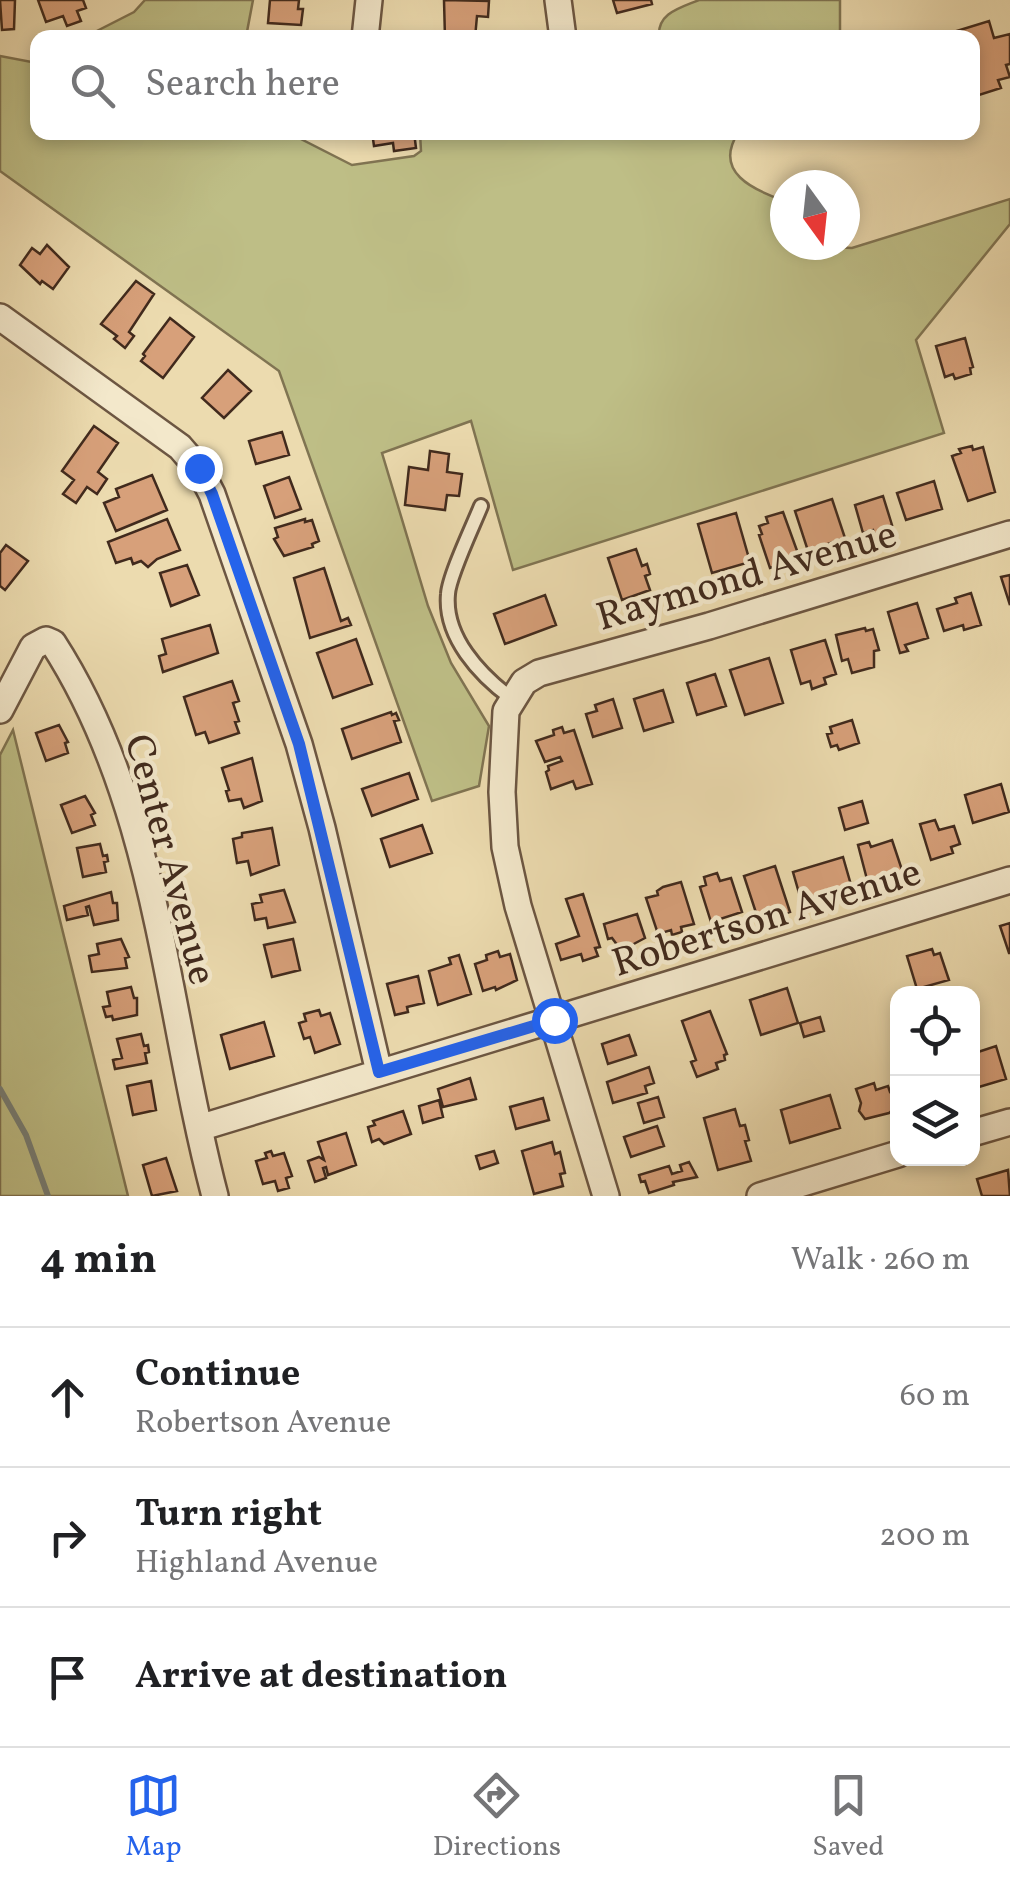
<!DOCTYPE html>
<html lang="en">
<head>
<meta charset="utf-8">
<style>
  body { margin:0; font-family:Vollkorn,serif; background:#f6f6f6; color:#202124 }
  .controls { position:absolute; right:30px; bottom:30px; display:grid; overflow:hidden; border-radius:20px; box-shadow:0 5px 15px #0003 }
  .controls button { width:90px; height:90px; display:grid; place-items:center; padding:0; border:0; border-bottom:2px solid #e0e0e0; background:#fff; color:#202124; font:50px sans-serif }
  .compass { position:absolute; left:770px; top:170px; width:90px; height:90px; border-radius:50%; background:#fff; box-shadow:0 5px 15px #0003; rotate:165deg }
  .stop { position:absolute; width:30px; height:30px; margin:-22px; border:8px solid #2563eb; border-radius:50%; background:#fff }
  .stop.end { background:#2563eb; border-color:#fff; box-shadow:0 2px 10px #0008 }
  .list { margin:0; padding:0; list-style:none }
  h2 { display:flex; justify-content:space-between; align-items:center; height:130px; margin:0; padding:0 40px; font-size:42px }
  h2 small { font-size:32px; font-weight:400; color:#757577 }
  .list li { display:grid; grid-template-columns:65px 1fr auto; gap:30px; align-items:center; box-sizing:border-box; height:140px; padding:0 40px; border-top:2px solid #e0e0e0 }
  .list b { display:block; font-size:38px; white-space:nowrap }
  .list p { margin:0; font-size:32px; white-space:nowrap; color:#757577 }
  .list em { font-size:32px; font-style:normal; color:#757577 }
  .icon { flex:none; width:55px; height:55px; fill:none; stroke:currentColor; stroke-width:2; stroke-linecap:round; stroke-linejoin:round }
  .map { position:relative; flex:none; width:1010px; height:1196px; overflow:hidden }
  .search { position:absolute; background:#fff; box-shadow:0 5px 15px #0003; left:30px; right:30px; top:30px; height:110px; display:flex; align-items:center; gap:25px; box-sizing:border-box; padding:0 35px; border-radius:20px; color:#757577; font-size:38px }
  .sheet { height:550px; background:#fff }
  nav { display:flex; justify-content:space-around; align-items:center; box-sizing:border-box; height:140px; border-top:2px solid #e0e0e0; background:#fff; font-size:28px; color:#757577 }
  nav a { display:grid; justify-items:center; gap:5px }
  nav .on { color:#2563eb }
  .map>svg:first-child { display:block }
</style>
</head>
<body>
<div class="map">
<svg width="1010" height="1196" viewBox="0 0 1010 1196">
  <rect width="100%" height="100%" fill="#ecdbaf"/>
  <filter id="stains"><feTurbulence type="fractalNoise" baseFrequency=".002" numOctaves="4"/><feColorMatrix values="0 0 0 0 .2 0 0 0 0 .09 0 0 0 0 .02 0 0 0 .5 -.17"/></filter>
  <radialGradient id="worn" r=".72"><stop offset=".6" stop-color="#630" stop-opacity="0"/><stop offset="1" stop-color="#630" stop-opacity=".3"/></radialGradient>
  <!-- green -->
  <path fill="#bebe86" stroke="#807452" stroke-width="2.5" d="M145,0H253L246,37H85L134,12Z
    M699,0H840V37H659C657,13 680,8 699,0Z
    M0,56L37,63L38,132L289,133L352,165L414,156L421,151L420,133C445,132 490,138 510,132L738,133C713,172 753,190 785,201V245L852,248L1010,199V224L916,340L944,433L513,570L471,421L382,453L428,606L451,663L489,726L479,786L432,801L279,371L0,171Z
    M13,730L128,1196H0V755Z"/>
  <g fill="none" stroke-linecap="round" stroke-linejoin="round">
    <!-- stream -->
    <path stroke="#788078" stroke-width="6" d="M0,1089L26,1135L48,1196"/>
  </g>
  <!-- building -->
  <path fill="#d7a07a" stroke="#412a1d" stroke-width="2.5" d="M0,0H15L14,29L2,30Z
    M38,0H83L86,8L77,11L81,21L67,26L63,16L46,22Z
    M270,0H299L298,9H303L301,25L268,23Z
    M444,0L489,1L488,17L477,16L475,38H445Z
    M613,0H651L652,4L617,13Z
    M989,21L994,38L1010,34V64L1006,65L1010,77L998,80L1001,88L979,95L972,77V38H934Z
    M372,132H414L416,148L394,151L393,143L374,146Z
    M47,245L69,267L53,289L42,281L40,284L20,265L32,248L40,254Z
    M136,281L154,294L129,332L134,336L125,348L114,339L117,336L101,324Z
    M170,318L194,337L163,378L141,361L145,356L143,354Z
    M965,338L973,367L970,368L971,374L955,379L953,374L945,377L936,346Z
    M228,370L251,391L224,418L202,398Z
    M94,426L118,443L98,472L107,479L97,494L87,487L76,503L63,494L74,480L62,471Z
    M282,432L289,455L256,464L249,441Z
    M972,446L973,450L983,447L995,492L968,501L952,456L961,453L959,449Z
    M430,451L449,454L447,472L462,474L459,496L447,495L445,510L405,505L409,467L428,470Z
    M152,475L167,510L116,531L104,503L119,497L116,489Z
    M289,477L301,509L275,518L264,486Z
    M934,481L942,509L906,520L897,493Z
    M883,496L892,525L874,534L873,530L863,533L855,505Z
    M832,499L845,538L808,551L795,511Z
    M783,512L800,559L770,568L759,535L762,534L759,526L768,523L766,517Z
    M736,513L750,562L712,573L698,524Z
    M167,519L180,550L157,559L148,567L141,561L133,564L131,558L116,563L108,542Z
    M305,519V522L312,520L319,541L312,544L313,547L284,556L274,539L278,537L275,528Z
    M6,545L28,561L5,590L0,586V553Z
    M636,549L642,566L647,564L650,574L645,576L650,590L622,600L608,558Z
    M187,565L199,595L171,606L160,573Z
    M324,568L341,621L348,618L351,625L310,638L294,578Z
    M1010,575V605L1001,577Z
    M971,593L981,625L964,630L963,625L944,631L937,609L957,603L955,598Z
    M545,595L556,625L505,644L494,614Z
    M917,603L928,638L905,645L908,651L900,653L888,612Z
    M210,625L218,653L163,672L159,656L166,654L162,639Z
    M865,628L866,631L873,629L879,650L874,651V667L852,673L848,659L842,661L836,635Z
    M356,639L372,684L333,698L317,653Z
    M825,640L836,674L824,678L826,684L812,689L810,681L801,684L791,650Z
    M769,658L783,703L745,715L730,670Z
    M715,674L726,706L697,715L687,683Z
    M232,681L239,701L233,703L239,721L235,722L239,733L209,743L205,732L196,735L184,697Z
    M663,690L673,722L644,731L634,699Z
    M613,699L622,728L593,737L586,714L597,711L595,705Z
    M391,712L392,715L396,713L399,720L394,721L401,742L352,759L342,729Z
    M852,720L859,743L839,750L837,745L831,747L827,734L832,733L830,727Z
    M59,725L68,742L65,743L68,753L46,761L36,733Z
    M562,727L564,733L574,730L592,784L576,789L573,781L551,789L546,772L549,770L548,766L562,761L560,757L545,762L536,741L554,735L553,730Z
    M252,758L262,801L244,808L241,799L229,801L226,791L229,790L222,768Z
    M409,773L418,799L372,816L362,789Z
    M1001,784L1009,812L973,823L965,795Z
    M85,796L95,813L91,815L95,825L72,833L61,805Z
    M862,801L868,823L845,830L839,808Z
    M935,820L939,830L954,826L960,844L951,847L953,853L931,860L920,824Z
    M422,825L432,853L390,867L381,839Z
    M272,828L279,865L251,875L248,861L237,863L233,839L242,837V833Z
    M892,840L904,876L869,887L858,845L869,842L871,847Z
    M100,844L103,856L107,855L108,861L104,862L106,872L83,877L77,848Z
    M843,857L851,885L801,900L793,872Z
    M775,866L790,912L759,922L744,876Z
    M717,873L720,881L731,878L742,912L711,922L700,887L706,885L704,877Z
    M681,882L694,924L681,927L682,932L672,935L671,930L658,934L646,898L658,895L657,891L663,887Z
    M284,890L295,922L268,928L266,918L255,920L252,904L262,902L260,895Z
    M111,892L113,903H117L118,920L94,925L89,906L86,907L88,915L67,920L64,906Z
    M583,894L600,947L595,948L598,956L583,961L581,954L561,960L556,944L579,936L566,899Z
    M637,914L645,938L628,947L627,943L618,946L612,938L608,939L604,924Z
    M1010,923V953H1009L1000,926Z
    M121,939L129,957L125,958L127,968L92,972L89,956L99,954L97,944Z
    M293,939L300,970L272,977L264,945Z
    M932,949L934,955L940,953L949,980L917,989L907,956Z
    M498,951L500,957L510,954L517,980L496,990L495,987L483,991L475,964L487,960L486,955Z
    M459,955L471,994L438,1005L429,971L451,964L449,958Z
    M418,976L424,1003L407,1007L408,1012L395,1015L387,984Z
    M131,987L134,998H137V1015L113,1020L112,1016L106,1017L103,1007L110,1006L107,992Z
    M787,988L798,1023L761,1035L750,1000Z
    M319,1010L321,1016L330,1013L340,1044L315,1053L310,1037L304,1039L299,1023L306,1021L304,1014Z
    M710,1011L727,1054L724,1055L725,1060L716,1063L718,1069L697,1077L691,1062L696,1060L682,1021Z
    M820,1017L824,1031L804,1037L800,1023Z
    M264,1022L274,1056L230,1069L221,1035Z
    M141,1034L144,1046L148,1045L149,1052L145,1053L147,1063L115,1069L113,1060L122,1058L117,1039Z
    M629,1035L636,1055L608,1064L602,1044Z
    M996,1046L1006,1079L972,1089V1054Z
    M649,1067L654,1083L645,1086L647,1093L613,1103L607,1082Z
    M470,1078L476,1099L443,1107L438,1089Z
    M151,1081L156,1110L133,1115L127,1086Z
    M874,1083L876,1090L888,1086L890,1092L898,1090V1106L889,1113L865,1119L859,1111L861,1103L856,1089Z
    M830,1095L840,1128L790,1143L781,1110Z
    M658,1097L664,1117L644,1123L638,1103Z
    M543,1098L549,1120L516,1129L510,1107Z
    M439,1100L443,1117L423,1123L419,1106Z
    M735,1109L740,1126L745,1125L749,1140L745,1141L751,1161L718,1170L704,1118Z
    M403,1111L411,1134L384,1144L379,1139L372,1142L368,1127L375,1125L373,1121Z
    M657,1126L664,1146L631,1157L624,1137Z
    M346,1133L356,1165L328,1175L326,1167L323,1168L326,1178L315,1182L308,1161L319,1157L324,1160L318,1142Z
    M552,1142L555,1154L560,1152L565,1173L560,1174L563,1186L534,1194L522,1151Z
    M271,1151L273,1156L284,1153L292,1176L286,1178L289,1188L278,1191L275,1181L263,1184L256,1161L267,1158L265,1153Z
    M494,1151L498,1163L480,1169L476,1156Z
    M166,1158L177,1191L152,1196L143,1165Z
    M689,1162L697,1177L673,1182L674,1185L649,1193L645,1181L641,1182L639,1175L669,1166L672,1174L682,1171L680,1165Z
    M1008,1170L1010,1196H982L977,1179Z"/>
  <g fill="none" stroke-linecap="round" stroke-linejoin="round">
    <defs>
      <path id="service" d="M481,506C473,526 449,576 448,594C444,637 480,675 511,698"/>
      <path id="minor" d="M558,0L563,38
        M365,38L369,0
        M0,317L180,447L199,469L212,494L299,744L322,828L379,1072
        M0,710L33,647L46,640L53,643C159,807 166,1012 215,1196
        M199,1128L1010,880
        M972,1133L1010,1122
        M606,1196L518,906L505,847L502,792L506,711L524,682L539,673L709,626L1010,534
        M760,1196L898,1154"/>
    </defs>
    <!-- service casing -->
    <use href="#service" stroke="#6c5642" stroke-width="18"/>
    <!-- minor casing -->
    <use href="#minor" stroke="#6c5642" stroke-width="30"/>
    <!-- service -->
    <use href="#service" stroke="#f3e8cb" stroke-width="12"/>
    <!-- minor -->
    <use href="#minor" stroke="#f3e8cb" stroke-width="25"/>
  </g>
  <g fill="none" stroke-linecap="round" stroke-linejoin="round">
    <!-- route -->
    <path stroke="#2563eb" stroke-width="12" d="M199,468L212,494L299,744L379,1072L554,1020"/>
  </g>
  <g text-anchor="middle" stroke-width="9" stroke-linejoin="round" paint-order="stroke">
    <!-- street labels -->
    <g font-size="40" fill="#412a1d" stroke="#f3e8cb">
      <text transform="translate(746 574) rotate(-16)" y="14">Raymond Avenue</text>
      <text transform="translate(172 859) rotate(75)" y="14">Center Avenue</text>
      <text transform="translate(766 916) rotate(-17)" y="14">Robertson Avenue</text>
    </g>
  </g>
  <rect width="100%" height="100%" filter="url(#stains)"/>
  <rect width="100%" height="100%" fill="url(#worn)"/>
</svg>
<div class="controls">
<button><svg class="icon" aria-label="locate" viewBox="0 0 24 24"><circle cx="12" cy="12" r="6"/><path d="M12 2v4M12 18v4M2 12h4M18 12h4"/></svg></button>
<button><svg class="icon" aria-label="layers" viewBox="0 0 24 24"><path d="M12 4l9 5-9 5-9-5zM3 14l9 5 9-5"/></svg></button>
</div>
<svg class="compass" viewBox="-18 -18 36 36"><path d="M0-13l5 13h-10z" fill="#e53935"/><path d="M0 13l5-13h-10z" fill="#757577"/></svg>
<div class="stop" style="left:554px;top:1020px"></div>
<div class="stop end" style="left:199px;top:468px"></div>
<div class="search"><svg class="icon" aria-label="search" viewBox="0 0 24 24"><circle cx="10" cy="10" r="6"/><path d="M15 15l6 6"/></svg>Search here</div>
</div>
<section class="sheet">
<h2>4 min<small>Walk · 260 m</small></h2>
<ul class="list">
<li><svg class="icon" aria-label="ahead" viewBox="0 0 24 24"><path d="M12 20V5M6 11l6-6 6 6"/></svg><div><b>Continue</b><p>Robertson Avenue</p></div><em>60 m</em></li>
<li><svg class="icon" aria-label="right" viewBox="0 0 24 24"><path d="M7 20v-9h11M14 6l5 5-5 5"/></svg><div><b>Turn right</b><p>Highland Avenue</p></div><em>200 m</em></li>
<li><svg class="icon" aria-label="arrive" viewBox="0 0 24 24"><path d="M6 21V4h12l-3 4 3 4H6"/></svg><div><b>Arrive at destination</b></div></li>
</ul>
</section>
<nav>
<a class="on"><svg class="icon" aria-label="map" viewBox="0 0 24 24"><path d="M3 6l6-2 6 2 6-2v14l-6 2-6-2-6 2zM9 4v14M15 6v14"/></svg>Map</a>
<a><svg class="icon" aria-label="directions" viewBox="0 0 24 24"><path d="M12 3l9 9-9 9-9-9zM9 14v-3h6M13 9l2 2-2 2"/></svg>Directions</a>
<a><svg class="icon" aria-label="saved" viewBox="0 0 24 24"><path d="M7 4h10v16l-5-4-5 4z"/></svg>Saved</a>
</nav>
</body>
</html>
